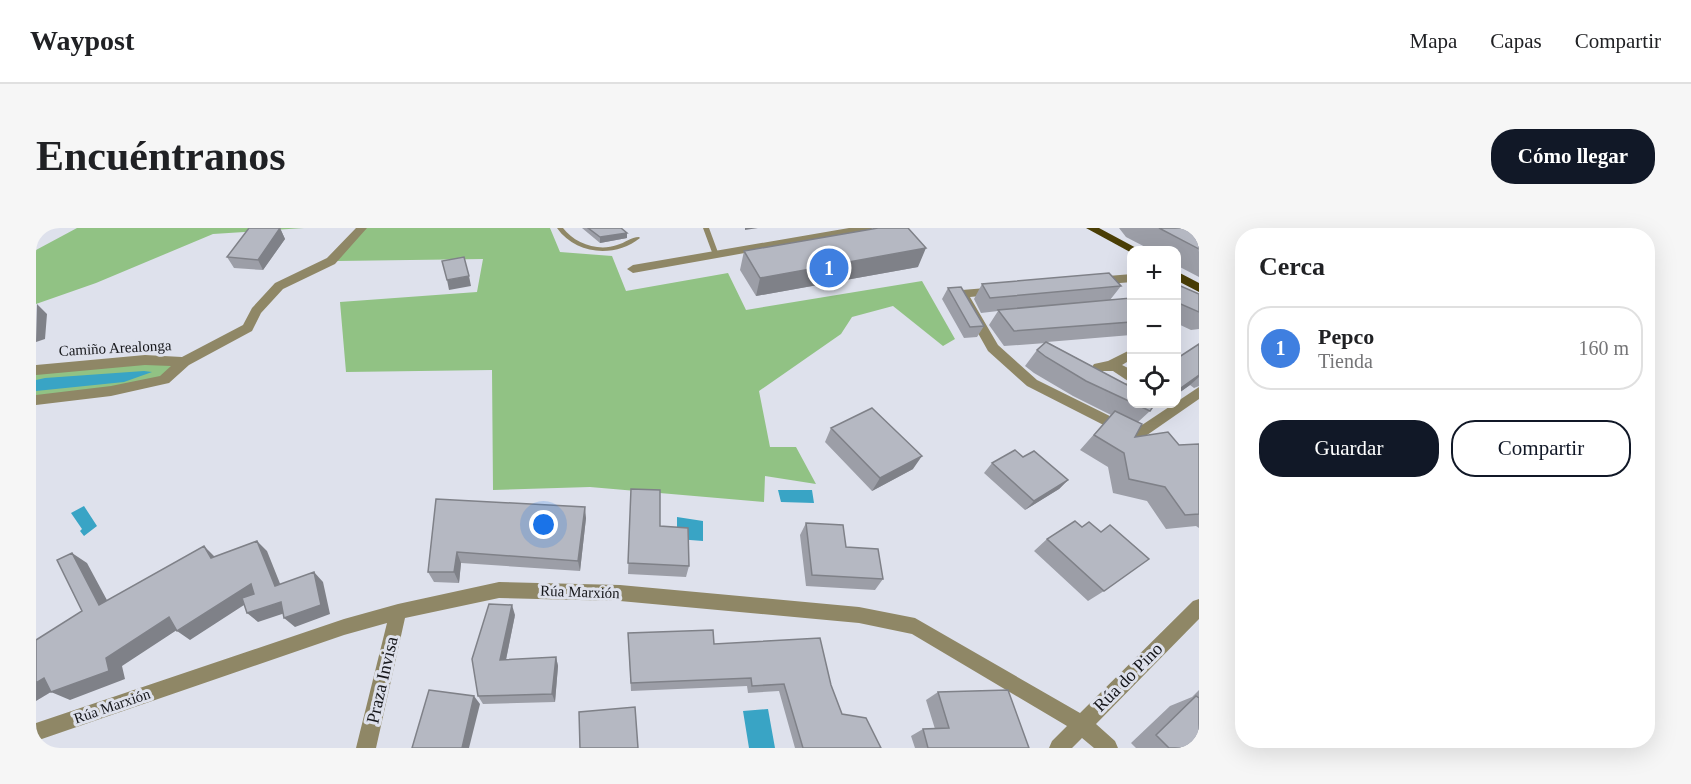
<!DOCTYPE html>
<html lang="es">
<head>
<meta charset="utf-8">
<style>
  body { margin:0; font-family:Georgia,serif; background:#f6f6f6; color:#202124 }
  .controls { position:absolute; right:18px; top:18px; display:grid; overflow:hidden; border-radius:12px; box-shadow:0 6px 24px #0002 }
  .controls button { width:54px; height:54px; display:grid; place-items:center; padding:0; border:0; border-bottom:2px solid #e0e0e0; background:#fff; color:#202124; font:30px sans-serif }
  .you { position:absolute; left:508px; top:297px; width:21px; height:21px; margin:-15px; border:4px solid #fff; border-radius:50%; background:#1a73e8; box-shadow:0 0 0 9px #1a73e833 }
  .badge { display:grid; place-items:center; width:39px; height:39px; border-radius:50%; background:#111827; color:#fff; font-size:20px; font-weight:700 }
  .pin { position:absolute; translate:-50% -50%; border:3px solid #fff; box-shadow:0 2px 6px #0006 }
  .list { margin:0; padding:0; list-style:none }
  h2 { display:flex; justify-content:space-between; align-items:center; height:78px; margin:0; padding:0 24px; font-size:26px }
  h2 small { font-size:20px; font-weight:400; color:#757577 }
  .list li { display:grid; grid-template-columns:39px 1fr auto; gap:18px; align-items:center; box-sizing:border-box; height:84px; margin:0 12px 12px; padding:0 12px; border:2px solid #e0e0e0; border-radius:24px }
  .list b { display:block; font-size:22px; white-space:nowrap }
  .list p { margin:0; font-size:20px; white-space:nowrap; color:#757577 }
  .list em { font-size:20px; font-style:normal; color:#757577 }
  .actions { display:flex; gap:12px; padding:18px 24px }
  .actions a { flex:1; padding:14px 0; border:2px solid #111827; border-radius:24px; text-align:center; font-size:21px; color:#111827 }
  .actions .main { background:#111827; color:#fff }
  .icon { flex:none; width:33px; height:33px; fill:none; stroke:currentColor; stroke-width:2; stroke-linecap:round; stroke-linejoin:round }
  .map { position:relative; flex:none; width:1163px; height:520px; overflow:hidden; border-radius:24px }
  header { display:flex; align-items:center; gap:36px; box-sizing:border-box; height:84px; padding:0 30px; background:#fff; border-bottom:2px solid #e0e0e0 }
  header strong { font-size:28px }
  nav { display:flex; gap:33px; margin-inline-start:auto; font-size:21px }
  .intro { display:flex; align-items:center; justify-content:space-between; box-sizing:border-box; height:144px; padding:0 36px }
  h1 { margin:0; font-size:42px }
  .button { padding:15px 27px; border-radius:24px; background:#111827; color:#fff; font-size:21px; font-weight:700 }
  main { display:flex; gap:36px; padding:0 36px }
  aside { flex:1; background:#fff; border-radius:24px; box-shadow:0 6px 24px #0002 }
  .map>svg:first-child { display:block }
</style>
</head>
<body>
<header>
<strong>Waypost</strong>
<nav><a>Mapa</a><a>Capas</a><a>Compartir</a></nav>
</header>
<div class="intro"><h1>Encuéntranos</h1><a class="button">Cómo llegar</a></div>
<main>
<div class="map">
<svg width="1163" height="520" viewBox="0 0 1163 520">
  <rect width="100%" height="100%" fill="#dee1ec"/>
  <!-- green -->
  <path fill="#91c284" d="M41,0H268L177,6L60,55L0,76V22Z
    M326,0H514L524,24L576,28L590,63L692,45L710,82L886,53L919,111L907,118L857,78L816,89L805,106L723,163L734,219H760L780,256L729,248L728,274L554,259L457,262L456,142L310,144L304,74L441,64L447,31L301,33Z
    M140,132L128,152L0,172V142Z"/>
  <!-- water -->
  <path fill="#39a4c5" d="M108,143L116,144L88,154L0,163V152L9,150Z
    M742,262H776L778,275L745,274Z
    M48,278L61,298L48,308L44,303L46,301L35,285Z
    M641,289L667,293V313L641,311Z
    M732,481L739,520H713L707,483Z"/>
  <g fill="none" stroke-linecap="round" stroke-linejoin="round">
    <!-- lane -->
    <path fill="#8f8766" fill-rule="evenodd" d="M521,0H527C538,15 562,24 581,17C589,15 595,9 603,9L604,10C579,30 540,27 521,0Z
      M667,0H673L683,27L682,28L680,29L677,27Z"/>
    <!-- street -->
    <path fill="#8f8766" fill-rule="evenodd" d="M320,0H331L299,36L247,61L225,85L216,103L153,137L133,155L75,168L0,177V167L75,158L124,148L135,138L109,137L0,147V137L109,127L146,129L207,97L216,80L239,55L291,30Z
      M813,0H837L832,3L597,45L591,41L597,37Z
      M1096,46V54L1060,57L1054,53L1060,49Z
      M962,59L968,63L966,66L934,69L962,117L1001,152L1100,201L1163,159V171L1101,214L991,158L952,123L920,66L926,62Z
      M1096,121V131L1086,137L1096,142V165C1076,171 1061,162 1052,145L1058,136L1072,133ZM1067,143H1077L1095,155L1079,157L1067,147Z
      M463,354L584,357L823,379L879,390L1044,485L1157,373L1163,371V391L1060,496L1079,513L1082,520H1058L1046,510L1036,520H1013L1016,513L1031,498L876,406L823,395L584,373L463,370L369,390L340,520H320L351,395L308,407L0,513V495L308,391L362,376Z"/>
    <!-- primary -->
    <path fill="#4a3e06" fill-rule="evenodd" d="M1050,0H1063L1104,22L1094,24Z
      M1140,43L1163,55V64L1140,52Z"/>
  </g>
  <!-- wall -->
  <path fill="#9c9ea7" d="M244,0L249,11L227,42L198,40L191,29Z
    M546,0H585L591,10L564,15Z
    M1083,0H1163V49L1140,37V22H1115L1090,9Z
    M708,23L882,39L720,68L704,42Z
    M946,56L1085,58L1074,72L1095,71V107L1011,114L1095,159V176H1119L1114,183L1102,194L1099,209L1143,217L1163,216V300L1160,298L1130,301L1111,273L1077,265L1072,239L1044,222L1075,187L1037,168L998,145L989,138L1001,122L1010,115L968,118L953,97L962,83L945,85L938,71Z
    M1140,56L1163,66V101L1155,102L1140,95Z
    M912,60L948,98L941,109L928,110L906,71Z
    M1163,116V158L1158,160L1154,157L1140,167V131Z
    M795,200L877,241L836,263L789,214Z
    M987,229L1032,252L1023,261L989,282L948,245L956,235Z
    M595,261L653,338L650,349L592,346Z
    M400,271L550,290L544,343L425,335L423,355L398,354L392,344Z
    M770,295L810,319L847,351L839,362L770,358L764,307Z
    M1046,299L1065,304L1068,363L1052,373L998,323L1011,311Z
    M479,387L470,432L520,429L522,438L519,474L447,476L442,468Z
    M592,405L678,416L795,457L806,486L845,520H759L743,463L712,465L711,458L595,463Z
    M1163,462V520H1100L1095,515L1134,478L1156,469Z
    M902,464L993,520H879L875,508L887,501H899L890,472Z"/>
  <!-- shaded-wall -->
  <path fill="#7f8188" d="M244,0L249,11L227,42L222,32Z
    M709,0H722L709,2Z
    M591,5V10L564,15V9Z
    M890,20L882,39L720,68L724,50Z
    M433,48L435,58L413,62L411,52Z
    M1,76L11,86L9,111L0,114Z
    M1163,147V149L1154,157L1140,167V164L1142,162Z
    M886,228L877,241L836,263L844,250Z
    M1032,252L1023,261L989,282L998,273Z
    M549,279L550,290L544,343L542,333Z
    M221,313L231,323L249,368L239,358Z
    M168,318L179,329L175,330Z
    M421,324L425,335L423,355L418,344Z
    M36,325L51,335L79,387L63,377Z
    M278,344L287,354L294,386L259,399L248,390Z
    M215,356L225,366L154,412L141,403Z
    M245,374L255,383L222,394L211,385Z
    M476,377L479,387L468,441L464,432Z
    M133,389L147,398L86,438L89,451L34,472L15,464L0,473V455L8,450L70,430Z
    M520,429L522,438L519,474L516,466Z
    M438,468L444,476L433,520H426Z"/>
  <!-- building -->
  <path fill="#b5b8c2" stroke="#7f8188" stroke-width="1.5" d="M213,0H244L222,32L191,29Z
    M552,0H585L591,5L564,9Z
    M842,0H872L890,20L724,50L708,23Z
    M1123,0H1163V21Z
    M428,29L433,48L411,52L406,33Z
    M1073,45L1085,58L954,70L946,56Z
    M1140,56L1163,66V84L1140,74Z
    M925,59L948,98L934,99L912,60Z
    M1095,70V94L978,103L962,82Z
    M1010,114L1095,159V174L1050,153L1010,129L1001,122Z
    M1163,116V147L1142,162L1140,161V131Z
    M1099,176H1119L1114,183Z
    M836,180L886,228L844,250L795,200Z
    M1079,183L1106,196L1099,209L1132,204L1143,217L1163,216V286L1149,287L1129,259L1093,251L1088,225L1058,207Z
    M979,222L987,229L998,223L1032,252L998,273L956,235Z
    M595,261L624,262V298L652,300L653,338L592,335Z
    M400,271L549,279L542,333L421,324L418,344H392Z
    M1039,293L1046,299L1053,294L1065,304L1074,297L1113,331L1068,363L1011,311Z
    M770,295L807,297L810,319L842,321L847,351L776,347Z
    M221,313L239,358L278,344L285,377L248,390L245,374L211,385L206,370L218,366L215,356L141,403L133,389L70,430L73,443L15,464L8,450L0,455V412L46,383L21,332L36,325L63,377L168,318L175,330Z
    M453,376L476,377L464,432L520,429L516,466L442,468L436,431Z
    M677,402L678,416L784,410L795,457L806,486L830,490L845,520H767L748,456L716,458L715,450L595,455L592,405Z
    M393,462L438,468L426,520H376Z
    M972,462L993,520H892L887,501L913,500L902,464Z
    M1160,468L1163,470V520H1133L1120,507Z
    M599,479L602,520H544L543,484Z"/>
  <g text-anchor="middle" stroke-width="6" stroke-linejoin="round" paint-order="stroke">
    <!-- street labels -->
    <g font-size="15" fill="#15161a" stroke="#dee1ec">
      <text transform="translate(79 120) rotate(-3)" y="5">Camiño Arealonga</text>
      <text transform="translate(544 364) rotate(2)" y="5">Rúa Marxión</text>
      <text transform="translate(76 478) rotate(-19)" y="5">Rúa Marxión</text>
    </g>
    <!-- near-street labels -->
    <g font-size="18" fill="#15161a" stroke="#dee1ec">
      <text transform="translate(1092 449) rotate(-45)" y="6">Rúa do Pino</text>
      <text transform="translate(346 452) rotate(-77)" y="6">Praza Invisa</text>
    </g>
  </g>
</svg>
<div class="controls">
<button>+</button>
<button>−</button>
<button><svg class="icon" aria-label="locate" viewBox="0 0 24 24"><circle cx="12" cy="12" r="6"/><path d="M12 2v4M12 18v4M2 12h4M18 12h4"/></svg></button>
</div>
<div class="you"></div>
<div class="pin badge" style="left:793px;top:40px;background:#3f7fe0">1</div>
</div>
<aside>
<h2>Cerca<small></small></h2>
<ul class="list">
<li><span class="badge" style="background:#3f7fe0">1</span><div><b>Pepco</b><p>Tienda</p></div><em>160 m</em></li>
</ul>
<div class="actions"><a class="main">Guardar</a><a>Compartir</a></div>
</aside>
</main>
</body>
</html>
